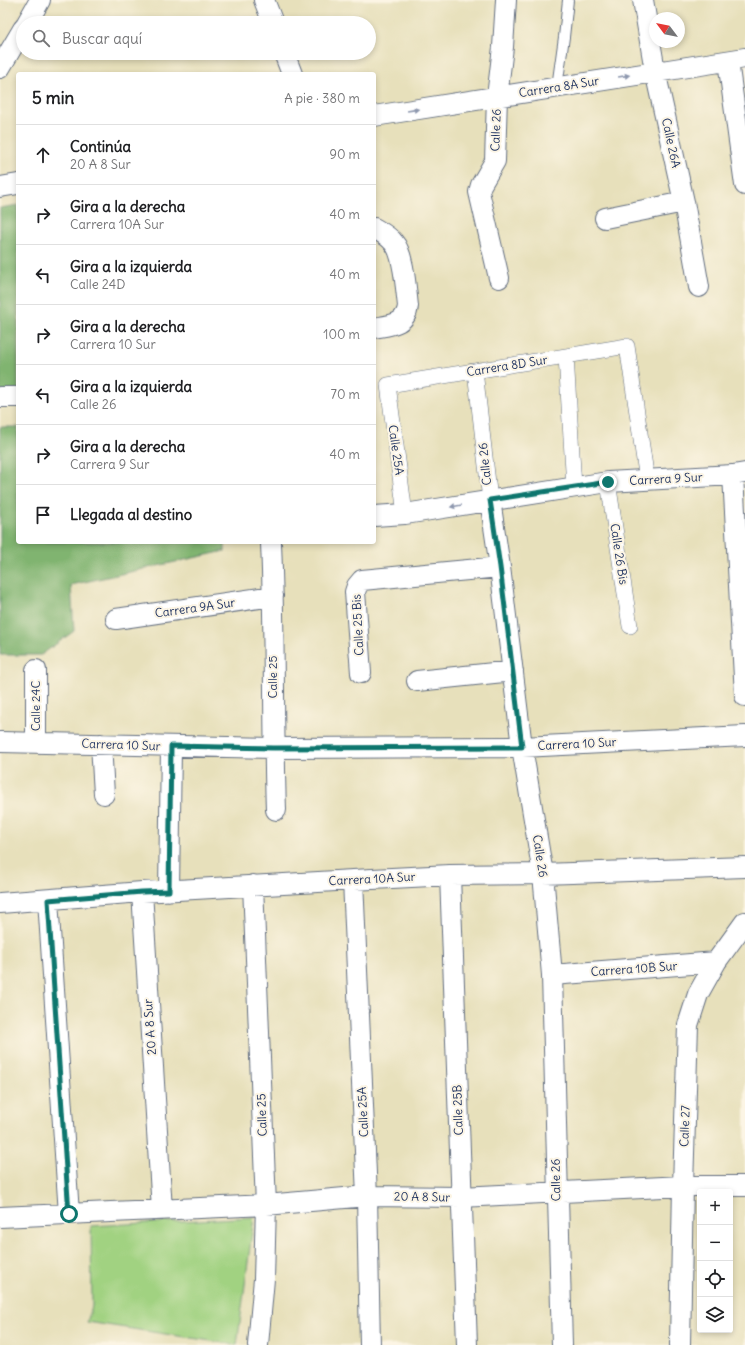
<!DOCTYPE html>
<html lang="es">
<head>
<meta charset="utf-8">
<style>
  body { margin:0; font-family:Delius,sans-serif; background:#f6f6f6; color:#202124 }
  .controls { position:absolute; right:12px; bottom:12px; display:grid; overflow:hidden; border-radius:4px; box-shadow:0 2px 6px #0003 }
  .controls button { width:36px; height:36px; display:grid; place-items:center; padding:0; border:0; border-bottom:1px solid #e0e0e0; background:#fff; color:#202124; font:20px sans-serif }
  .compass { position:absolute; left:649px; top:12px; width:36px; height:36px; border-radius:50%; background:#fff; box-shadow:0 2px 6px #0003; rotate:302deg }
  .stop { position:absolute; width:12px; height:12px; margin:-9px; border:3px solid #0f766e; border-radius:50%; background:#fff }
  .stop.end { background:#0f766e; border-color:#fff; box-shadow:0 1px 4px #0008 }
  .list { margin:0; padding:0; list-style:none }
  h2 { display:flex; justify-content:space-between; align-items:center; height:52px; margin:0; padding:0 16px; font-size:17px }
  h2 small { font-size:13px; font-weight:400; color:#757577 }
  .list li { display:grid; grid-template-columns:26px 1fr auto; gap:12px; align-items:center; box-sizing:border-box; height:60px; padding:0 16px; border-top:1px solid #e0e0e0 }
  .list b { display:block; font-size:15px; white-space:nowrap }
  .list p { margin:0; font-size:13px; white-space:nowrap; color:#757577 }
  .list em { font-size:13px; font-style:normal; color:#757577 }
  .icon { flex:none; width:22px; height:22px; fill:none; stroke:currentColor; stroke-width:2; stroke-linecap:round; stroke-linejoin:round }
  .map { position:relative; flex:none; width:745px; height:1345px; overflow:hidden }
  .search { position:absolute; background:#fff; box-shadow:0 2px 6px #0003; left:16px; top:16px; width:360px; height:44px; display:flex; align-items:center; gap:10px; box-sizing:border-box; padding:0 14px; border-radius:22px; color:#757577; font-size:15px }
  .panel { position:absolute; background:#fff; box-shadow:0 2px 6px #0003; left:16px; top:72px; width:360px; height:472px; border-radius:4px }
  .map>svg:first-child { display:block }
</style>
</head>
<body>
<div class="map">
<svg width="745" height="1345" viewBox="0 0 745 1345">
  <rect width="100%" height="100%" fill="#fcf5e5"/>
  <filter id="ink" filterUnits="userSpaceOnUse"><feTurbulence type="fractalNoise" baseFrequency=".025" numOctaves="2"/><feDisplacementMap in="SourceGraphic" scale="8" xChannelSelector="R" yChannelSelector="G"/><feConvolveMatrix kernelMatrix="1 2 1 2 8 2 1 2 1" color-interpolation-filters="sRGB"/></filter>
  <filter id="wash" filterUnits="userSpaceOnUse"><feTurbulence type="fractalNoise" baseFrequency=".012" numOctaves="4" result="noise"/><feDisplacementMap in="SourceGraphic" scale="16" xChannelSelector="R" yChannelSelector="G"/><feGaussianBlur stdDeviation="0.9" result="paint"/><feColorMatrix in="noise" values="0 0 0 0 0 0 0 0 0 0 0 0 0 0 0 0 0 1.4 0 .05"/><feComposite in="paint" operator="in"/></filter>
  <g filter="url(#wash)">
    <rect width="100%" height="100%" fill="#e7e0bb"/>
    <!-- green -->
    <path fill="#a1d281" stroke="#5e8070" d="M254,1217L237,1345L87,1322L92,1306L91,1226Z"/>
    <!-- forest -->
    <path fill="#80b46f" stroke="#4e7266" d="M18,205V391H0V208Z
      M0,427H18V542H225V551L71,585L74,631L41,655H0Z"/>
  </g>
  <g filter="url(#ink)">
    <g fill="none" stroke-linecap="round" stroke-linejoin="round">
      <defs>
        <path id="service" d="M557,87L564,37L568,0"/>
        <path id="pedestrian" d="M566,356L574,487
          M475,371L490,500
          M608,482L630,626
          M405,514L388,385L627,346L647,480"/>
        <path id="minor" d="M264,0L273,23
          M643,0L655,71L684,202L699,287
          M27,23L40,0
          M284,53L292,74
          M728,61L745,185
          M0,68L23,29
          M374,116L745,58
          M0,187L18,184
          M605,218L684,202
          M374,228C381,232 389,236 394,243C404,254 406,290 408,306C406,325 390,325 374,328
          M499,278L479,192L481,185L495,161L497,97L503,47L506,0
          M0,397H18
          M733,475L745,696
          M490,500L500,567L522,747L543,874L552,975L562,1345
          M374,516L405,514L608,482L733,475L745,473
          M271,543C275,632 273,721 276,810
          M116,619L273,596
          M361,673L355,592L357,586L362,580L500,567
          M417,681L513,671
          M0,742L274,748L522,747L745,736
          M36,742V670
          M101,744L104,794
          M450,875L467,1345
          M353,880L367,1196L370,1345
          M253,885L266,1205L264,1279L258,1345
          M169,891L171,746
          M142,892L162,1210
          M48,900L69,1214
          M0,903L142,892L353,880L450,875L543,874L745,867
          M552,975L716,962
          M0,1217L266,1205L367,1196L461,1197L683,1186H745
          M680,1345L683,1186L688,1025L698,994L716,962L745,922"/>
      </defs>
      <!-- service casing -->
      <use href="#service" stroke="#626d7f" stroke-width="12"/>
      <!-- pedestrian casing -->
      <use href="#pedestrian" stroke="#626d7f" stroke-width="16"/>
      <!-- minor casing -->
      <use href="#minor" stroke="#626d7f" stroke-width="22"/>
      <!-- service -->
      <use href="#service" stroke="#fff" stroke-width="10"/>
      <!-- pedestrian -->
      <use href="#pedestrian" stroke="#fff" stroke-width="15"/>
      <!-- minor -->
      <use href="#minor" stroke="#fff" stroke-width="20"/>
    </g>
    <!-- one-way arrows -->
    <defs><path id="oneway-solid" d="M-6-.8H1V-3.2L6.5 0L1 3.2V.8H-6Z"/></defs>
    <g fill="#8d97ae">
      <use href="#oneway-solid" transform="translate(624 76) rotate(-9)"/>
      <use href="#oneway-solid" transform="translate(413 110) rotate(-9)"/>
      <use href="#oneway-solid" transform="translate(456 506) rotate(170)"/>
    </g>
  </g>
  <g fill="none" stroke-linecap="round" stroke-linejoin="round" filter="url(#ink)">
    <!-- route -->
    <path stroke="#0f766e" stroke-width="5" d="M69,1214L48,900L142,892L169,891L171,746L274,748L522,747L500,567L490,500L608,482"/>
  </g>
  <g text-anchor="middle" stroke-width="4" stroke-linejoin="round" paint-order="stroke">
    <!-- street labels -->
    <g font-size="12" fill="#1b2f5e" stroke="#fcf5e5">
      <text transform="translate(559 87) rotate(-9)" y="4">Carrera 8A Sur</text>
      <text transform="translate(496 130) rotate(-88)" y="4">Calle 26</text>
      <text transform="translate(671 143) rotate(78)" y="4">Calle 26A</text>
      <text transform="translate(507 366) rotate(-9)" y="4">Carrera 8D Sur</text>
      <text transform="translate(396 450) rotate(82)" y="4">Calle 25A</text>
      <text transform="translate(485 464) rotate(-96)" y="4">Calle 26</text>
      <text transform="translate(666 479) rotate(-3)" y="4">Carrera 9 Sur</text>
      <text transform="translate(619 554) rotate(81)" y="4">Calle 26 Bis</text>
      <text transform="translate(195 608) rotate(-8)" y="4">Carrera 9A Sur</text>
      <text transform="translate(358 625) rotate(-93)" y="4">Calle 25 Bis</text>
      <text transform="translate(273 677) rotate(-90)" y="4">Calle 25</text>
      <text transform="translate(36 706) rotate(-90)" y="4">Calle 24C</text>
      <text transform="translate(577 744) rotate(-3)" y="4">Carrera 10 Sur</text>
      <text transform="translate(121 745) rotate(2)" y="4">Carrera 10 Sur</text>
      <text transform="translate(540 856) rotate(81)" y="4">Calle 26</text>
      <text transform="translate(372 879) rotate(-3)" y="4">Carrera 10A Sur</text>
      <text transform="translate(634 969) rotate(-4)" y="4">Carrera 10B Sur</text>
      <text transform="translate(150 1027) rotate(-94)" y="4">20 A 8 Sur</text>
      <text transform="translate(458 1110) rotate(-92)" y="4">Calle 25B</text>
      <text transform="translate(363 1112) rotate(-93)" y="4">Calle 25A</text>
      <text transform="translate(262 1115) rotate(-92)" y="4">Calle 25</text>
      <text transform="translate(685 1126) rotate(-88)" y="4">Calle 27</text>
      <text transform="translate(556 1180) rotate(-91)" y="4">Calle 26</text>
      <text transform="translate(422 1197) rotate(1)" y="4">20 A 8 Sur</text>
    </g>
  </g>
</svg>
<div class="controls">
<button>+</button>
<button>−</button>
<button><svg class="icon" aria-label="locate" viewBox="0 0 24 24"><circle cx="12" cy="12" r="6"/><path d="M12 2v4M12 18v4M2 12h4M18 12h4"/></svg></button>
<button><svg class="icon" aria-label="layers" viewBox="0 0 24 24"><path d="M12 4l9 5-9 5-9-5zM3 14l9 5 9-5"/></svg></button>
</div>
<svg class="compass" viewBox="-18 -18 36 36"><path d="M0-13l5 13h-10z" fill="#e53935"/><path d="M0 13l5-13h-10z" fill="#757577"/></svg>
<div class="stop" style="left:69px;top:1214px"></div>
<div class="stop end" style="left:608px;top:482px"></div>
<div class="search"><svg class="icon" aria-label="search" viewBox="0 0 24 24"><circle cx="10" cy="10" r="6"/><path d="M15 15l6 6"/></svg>Buscar aquí</div>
<section class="panel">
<h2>5 min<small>A pie · 380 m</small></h2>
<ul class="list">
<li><svg class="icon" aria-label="ahead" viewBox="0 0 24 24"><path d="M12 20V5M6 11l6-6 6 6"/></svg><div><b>Continúa</b><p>20 A 8 Sur</p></div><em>90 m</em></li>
<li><svg class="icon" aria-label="right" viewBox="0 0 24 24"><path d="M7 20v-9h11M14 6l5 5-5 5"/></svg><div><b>Gira a la derecha</b><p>Carrera 10A Sur</p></div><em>40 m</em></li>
<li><svg class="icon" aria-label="left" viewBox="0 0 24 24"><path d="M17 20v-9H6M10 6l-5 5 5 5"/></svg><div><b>Gira a la izquierda</b><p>Calle 24D</p></div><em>40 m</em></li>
<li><svg class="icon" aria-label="right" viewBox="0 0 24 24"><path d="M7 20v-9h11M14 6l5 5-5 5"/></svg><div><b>Gira a la derecha</b><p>Carrera 10 Sur</p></div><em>100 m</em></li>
<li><svg class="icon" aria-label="left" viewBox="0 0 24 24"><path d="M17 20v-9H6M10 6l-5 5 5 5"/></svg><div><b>Gira a la izquierda</b><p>Calle 26</p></div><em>70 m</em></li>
<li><svg class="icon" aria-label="right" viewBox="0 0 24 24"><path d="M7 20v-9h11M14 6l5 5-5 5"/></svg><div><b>Gira a la derecha</b><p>Carrera 9 Sur</p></div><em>40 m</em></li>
<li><svg class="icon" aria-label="arrive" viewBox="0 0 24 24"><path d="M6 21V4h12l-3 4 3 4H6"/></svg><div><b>Llegada al destino</b></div></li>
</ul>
</section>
</div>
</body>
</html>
